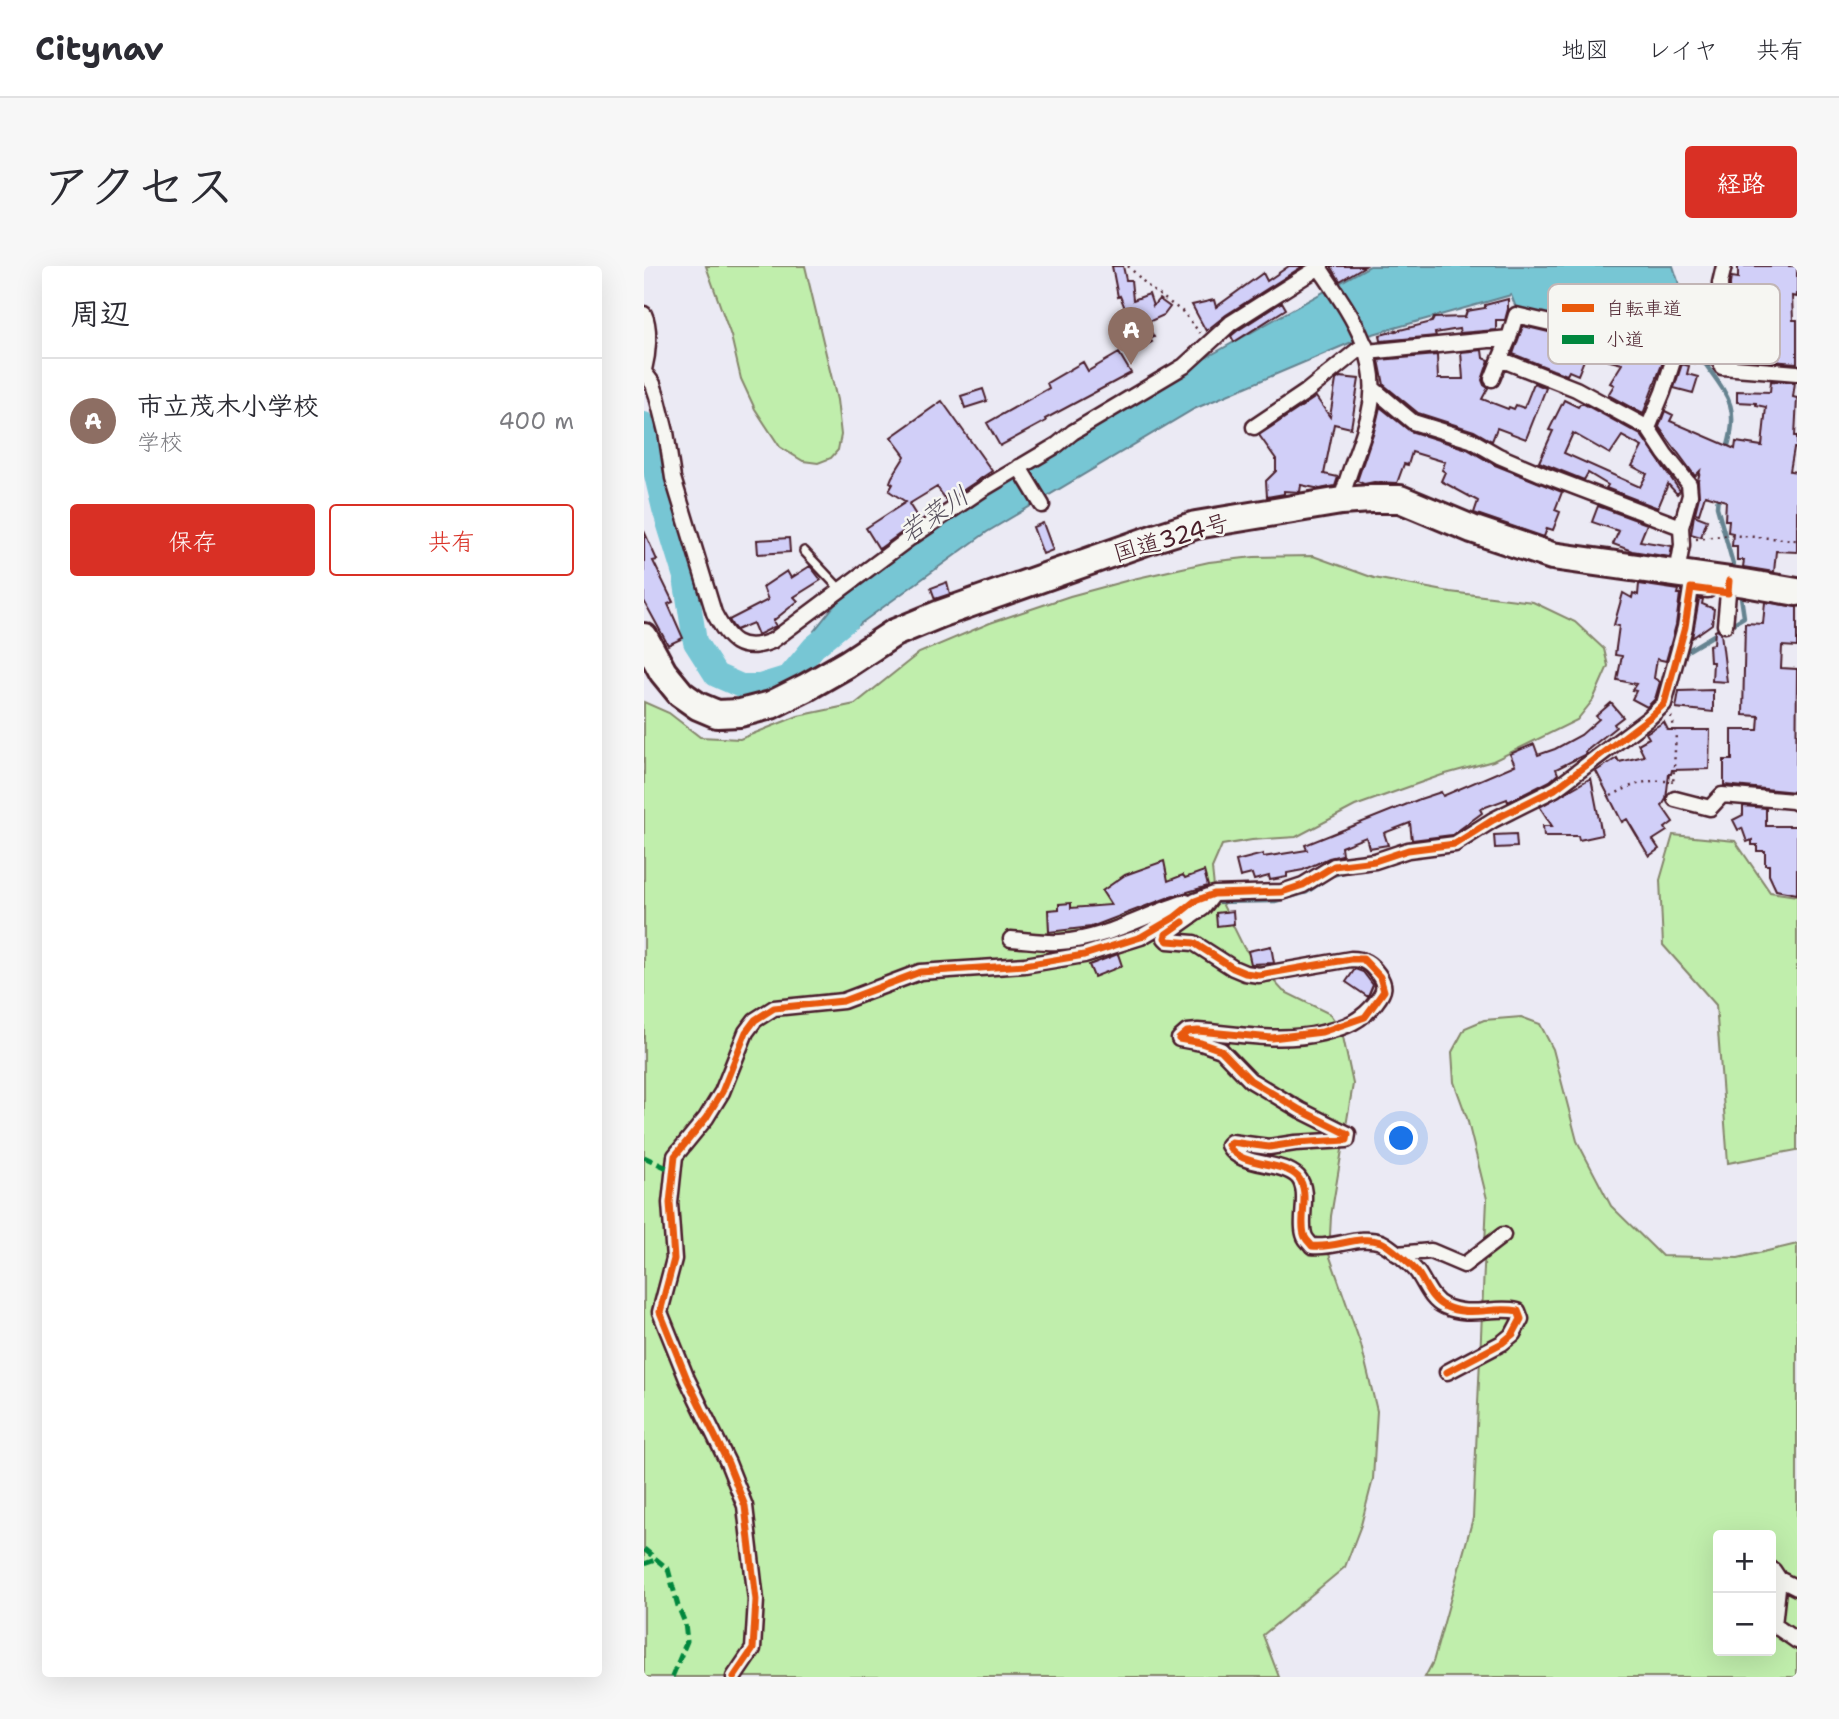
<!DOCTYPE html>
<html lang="ja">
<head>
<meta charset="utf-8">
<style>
  body { margin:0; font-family:"Shantell Sans","Klee One",sans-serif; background:#f7f7f7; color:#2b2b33 }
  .controls { position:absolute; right:21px; bottom:21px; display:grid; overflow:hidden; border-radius:7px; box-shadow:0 7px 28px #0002 }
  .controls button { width:63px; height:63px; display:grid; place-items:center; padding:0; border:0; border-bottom:2px solid #e1e1e2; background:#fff; color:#2b2b33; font:35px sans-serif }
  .you { position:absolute; left:758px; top:873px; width:24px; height:24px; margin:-18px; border:5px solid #fff; border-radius:50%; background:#1a73e8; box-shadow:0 0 0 10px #1a73e833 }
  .badge { display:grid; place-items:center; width:46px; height:46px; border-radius:50%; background:#d93025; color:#fff; font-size:23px; font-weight:700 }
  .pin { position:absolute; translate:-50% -58px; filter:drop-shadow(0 2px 4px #0008) }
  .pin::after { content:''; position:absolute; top:37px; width:24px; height:21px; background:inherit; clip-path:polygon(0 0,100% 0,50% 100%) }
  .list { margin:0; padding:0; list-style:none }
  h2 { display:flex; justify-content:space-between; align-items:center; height:91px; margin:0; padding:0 28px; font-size:30px }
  h2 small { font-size:23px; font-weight:400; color:#7c7c81 }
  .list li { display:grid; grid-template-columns:46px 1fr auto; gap:21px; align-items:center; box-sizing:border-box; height:126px; padding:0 28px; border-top:2px solid #e1e1e2 }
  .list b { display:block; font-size:26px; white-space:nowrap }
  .list p { margin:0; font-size:23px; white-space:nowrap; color:#7c7c81 }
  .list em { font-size:23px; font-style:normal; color:#7c7c81 }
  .actions { display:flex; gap:14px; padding:21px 28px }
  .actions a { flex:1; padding:16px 0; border:2px solid #d93025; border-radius:7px; text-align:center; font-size:24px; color:#d93025 }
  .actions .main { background:#d93025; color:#fff }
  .map { position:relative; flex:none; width:1153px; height:1411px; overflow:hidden; border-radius:7px }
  header { display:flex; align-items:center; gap:42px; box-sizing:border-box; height:98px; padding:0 35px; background:#fff; border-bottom:2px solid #e1e1e2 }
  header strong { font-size:33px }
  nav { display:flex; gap:38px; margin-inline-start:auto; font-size:24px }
  .intro { display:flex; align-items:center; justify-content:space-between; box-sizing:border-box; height:168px; padding:0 42px }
  h1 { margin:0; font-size:49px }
  .button { padding:18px 32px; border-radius:7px; background:#d93025; color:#fff; font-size:24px; font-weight:700 }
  main { display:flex; gap:42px; padding:0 42px }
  aside { flex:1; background:#fff; border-radius:7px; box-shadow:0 7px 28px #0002 }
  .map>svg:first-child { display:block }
</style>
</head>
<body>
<header>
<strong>Citynav</strong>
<nav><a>地図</a><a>レイヤ</a><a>共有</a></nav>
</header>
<div class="intro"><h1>アクセス</h1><a class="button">経路</a></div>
<main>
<aside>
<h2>周辺<small></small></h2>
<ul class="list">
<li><span class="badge" style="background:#8d6e63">A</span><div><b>市立茂木小学校</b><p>学校</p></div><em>400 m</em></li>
</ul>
<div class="actions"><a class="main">保存</a><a>共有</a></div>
</aside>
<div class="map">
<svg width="1153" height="1411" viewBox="0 0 1153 1411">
  <rect width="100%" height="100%" fill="#ebeaf4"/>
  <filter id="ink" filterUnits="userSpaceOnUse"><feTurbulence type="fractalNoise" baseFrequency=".0143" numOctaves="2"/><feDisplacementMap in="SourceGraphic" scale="14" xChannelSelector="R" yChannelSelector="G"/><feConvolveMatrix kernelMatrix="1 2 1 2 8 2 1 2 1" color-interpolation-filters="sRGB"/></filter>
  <g filter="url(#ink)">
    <!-- green -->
    <path fill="#c0eeac" stroke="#85866c" stroke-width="2" fill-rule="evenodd" d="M62,0H161L193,134L197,169L194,184L187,192L174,197L159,195L136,181L111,143L97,113L87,70Z
      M669,290L730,312L806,326L889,336L931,356L960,383L964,400L949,434L933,454L849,495L798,509L711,540L652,571L608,574L578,579L568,602L570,621L600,682L639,725L686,748L698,766L709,818L687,950L685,988L717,1079L733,1145L729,1213L717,1259L701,1301L619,1369L635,1411H0V436L25,447L56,471L96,473L154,450L211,438L275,387L346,357L426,330L489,313L565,296L610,291Z
      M1029,569L1091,575L1126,626L1153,630V884L1084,897L1072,739L1019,679L1016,614Z
      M877,751L896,758L909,783L933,875L967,940L1018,990L1094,992L1153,978V1411H781L789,1396L829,1252L843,933L823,852L810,816L808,786L821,762L840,754ZM1074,1269H1127V1385H1074Z"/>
    <!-- water -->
    <path fill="#77c6d4" stroke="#658390" stroke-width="2" d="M726,0H1029L1046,51L1063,84L1042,83L873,44L867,29L722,70L550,143L343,266L184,381L170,365L198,330L281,267L538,109L558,94Z"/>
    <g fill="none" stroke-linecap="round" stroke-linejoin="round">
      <!-- stream -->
      <path stroke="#658390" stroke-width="4.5" d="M1058,93C1081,127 1097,138 1083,183
        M1074,229L1073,241L1091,305
        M1038,388L1100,351L1096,324
        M848,562L869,552
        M570,636L631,635L663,626L688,609L708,604"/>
      <!-- river -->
      <path stroke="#77c6d4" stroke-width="24" d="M0,158L20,243L41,311L51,376L72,409L97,420H116L145,411L170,381L204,353"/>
    </g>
    <!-- building -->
    <path fill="#d1cff8" stroke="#4a1f2b" stroke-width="2" fill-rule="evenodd" d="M468,0H479L482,14H487L489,34L505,28L509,40L515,33L526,41L520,49L502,57L510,71L506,73L508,76L497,82L476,30L474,31Z
      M645,0H659L582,49L562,65L548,39L570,34L572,41L619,7L623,15Z
      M687,0H721L696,15Z
      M1094,0H1153V31L1148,30L1149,54H1153V97L1087,92L1086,18L1087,11L1094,12Z
      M864,33V43L861,54H852V64L816,67L815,63L791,67L792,70L737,75L736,69L788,56L790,52L821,51L823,45L841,42V39Z
      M638,36L642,43L590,76L587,70L593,65Z
      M879,60L1020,93L999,148L964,129L970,119L966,117L978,98L942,89L934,109L925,105L923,109L909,104L869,88Z
      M838,84L839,92L845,94L838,114L840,119L844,122L838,133L864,143L865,141L870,143L872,139L880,142L890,117L902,122L882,173L853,162L848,175L830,165L774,147L740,119L735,94L793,89L794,113H819L817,86Z
      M475,87L487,107L401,153L402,155L356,180L343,157L405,122L403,117L439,96L444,105Z
      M1038,98L1045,100L1043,108L1054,111L1049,127L1030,122Z
      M696,111L715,113L707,162L690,158L680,208L694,211L691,220L676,223L657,219L656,226L640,225V228L623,231L622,215L632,205V193L615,169L672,131L686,151L692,114Z
      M1127,115L1151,116L1149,131L1153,132L1151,170H1153V182H1150L1146,205L1153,206V286L1132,285L1130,306L1099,301L1100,294H1093V280H1088L1089,267L1084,266L1085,254H1081L1082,235L1061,229L1055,248L1051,247L1055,231L1054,214L1056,205L1051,210L1015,161L1021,145L1029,149L1026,155L1091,183L1092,176L1118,180L1122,141L1112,139V137L1093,136V125L1126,126Z
      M339,123L343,135L321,142L317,130Z
      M920,134L934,141L936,138H940L997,169L1036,225L1033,228L1024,218L1014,242L962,222L964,219L944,207L940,214L895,196L909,165L905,164ZM929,167L966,188L978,170L998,181L988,200L1003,208L996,221L920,187Z
      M298,135L348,205L303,235L293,221L265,238L275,254L235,283L222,262L262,236L245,225L249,218L246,216L248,211L261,190L247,171Z
      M736,141L766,165L823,183L851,199L918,226L911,244L916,246L909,264L903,262L900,271L830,247L834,235L797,215L801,206L798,204L801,196L768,186L764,199L760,198L753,217L730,216L720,218L713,215L731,162Z
      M954,240L1003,258L996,275L1028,280L1026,291L988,285L969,278L975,265L948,256Z
      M1050,249L1063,254L1057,271L1047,268Z
      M399,257L409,284L399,288L389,261Z
      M0,265L13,294L9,295L29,336L24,338L39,372L24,379L0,335Z
      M145,272L146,286L114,288L113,274Z
      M166,300L177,314L150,331L154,335L129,355L132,360L114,369L109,357L92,364L88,359L85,354L124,334L119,321L143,305L147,312Z
      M303,316L306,328L291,333L287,322Z
      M995,318L1035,324L1034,328H1036L1032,359L1022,395L1013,393L1010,412L1016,416L1011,433L1003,441L988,433L992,425L988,424L992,418L973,414L978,390L971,389L975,360L970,359L979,327L988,332L989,327L994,329Z
      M1055,333H1059L1058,338L1070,343L1068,358L1048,372Z
      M1121,336L1153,341V381L1138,380L1137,402L1153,403L1152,526L1080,519V494H1088V464H1114L1115,450L1099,449L1101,357L1119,358Z
      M1073,364L1077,367L1083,416L1068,415L1069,396H1066L1065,379L1070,378L1071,365Z
      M1069,424V446L1032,442L1035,425Z
      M967,437L979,451L970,458L972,461L941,486L942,488L912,503L914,508L906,515L864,536L863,533L836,543L838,547L808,569L768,574L766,557L740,567L744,579L725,582L722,571L697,581L698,589L685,592L659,604L643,607V611L626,614L625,610L610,614L608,608L596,611L592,595L619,588V591L663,584L661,579L776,533L797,526L799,530L871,499L866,488L890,478L894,489L911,483L937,469L955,453L952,450Z
      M1020,456L1024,464H1066L1065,503L1028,504L1027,508H1025L1022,533L1018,540L1029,556L1021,562L1023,565L1009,574L1015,583L1005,590L983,553L978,556L952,505L973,492L975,496L1000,490L994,478L1005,472L1002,467Z
      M947,512L958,569L935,574L934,570H900L899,560H908L896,541Z
      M1099,540L1122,542V560H1153V628L1132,624L1125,609V599H1121V585H1113V579H1108V574L1103,576L1098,562L1094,564L1089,554L1099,549Z
      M872,568L873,581L851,582L850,569Z
      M520,595L524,615L539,609L541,612L560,605L564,620L523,632L447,661L405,666L404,644L415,643V638L427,637V642L467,639L458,625L481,609Z
      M589,645L590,658L573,660L572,647Z
      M627,680L630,697L607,698L604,685Z
      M474,688L478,700L450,711L445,699Z
      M711,703L719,706L729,719L724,731L702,716Z"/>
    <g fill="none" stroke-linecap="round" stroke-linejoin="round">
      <defs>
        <path id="lane" d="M160,285L196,323"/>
        <path id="street" d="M1080,0L1076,17L1078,101L1153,107
          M675,1C705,46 740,91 725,148C718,178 704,205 697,235
          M0,48C7,63 4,88 0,104
          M865,72L856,93L932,123L1004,162L1021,188L1045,218L1046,229L1037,261L1038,279L1033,307
          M723,86L865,72L872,49L1032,86L1077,92
          M0,106L9,118L13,130L22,166L29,212L70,347C84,374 96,388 128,375L266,272L339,223L413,179L429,166L540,100L587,57L677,0
          M848,113L856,93
          M731,124L769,156L827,174L855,190L900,209L1037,261
          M610,161L662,126L721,78
          M1004,162L1019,126L1032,86
          M375,201L398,239
          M1081,359L1084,327
          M1031,533L1066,542L1078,529L1149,535L1153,537
          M569,629L559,642L522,668L521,672L524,675L550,677L589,702L601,707L615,709L707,693C720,693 726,697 734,708C742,719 741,725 732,736C718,755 702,761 678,767C636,777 596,768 554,765L543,766L535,773L557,777L577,784L606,814L656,844L704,868L703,874L651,877L625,881L587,876L584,879C596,902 637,894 654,911C667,926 654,955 661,971C663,975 666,977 668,980C691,983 715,968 737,976C746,980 769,1000 774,1007C782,1019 787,1034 800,1040C825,1052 849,1040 874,1045L877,1053L869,1068L858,1077L803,1106
          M367,673C383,674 400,677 416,676C462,673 500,649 542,636
          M753,988L787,985L820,999L859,969
          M1129,1304L1135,1313L1153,1322
          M1135,1313L1130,1359L1153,1375
          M90,1411L109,1383L112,1334L101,1240L84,1197L43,1113L16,1046L30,993L26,937L31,890L62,852L78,826L102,766L111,754L130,742L199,735L276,706L381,699L440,689L497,671L531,651L551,635L570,628L638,626L659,619L690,600L731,595L764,584L811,578L849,554L911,523L1005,452L1020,438L1041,361L1047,322L1064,324"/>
        <path id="highway" d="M0,371L19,406L37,428L54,440L73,448L96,447L127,439L161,422L203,398L250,367L296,348L511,272L552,259L697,235L727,233H756L828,263L908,290L1101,317L1153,326"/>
      </defs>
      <!-- lane casing -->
      <use href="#lane" stroke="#4a1f2b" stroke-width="12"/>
      <!-- street casing -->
      <use href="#street" stroke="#4a1f2b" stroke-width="19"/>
      <!-- highway casing -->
      <use href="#highway" stroke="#4a1f2b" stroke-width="32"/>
      <!-- path -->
      <path stroke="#4a1f2b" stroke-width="2.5" stroke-dasharray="2 5" stroke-linecap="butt" d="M484,0L507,23L539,46L556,67
        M1052,273L1085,269L1153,274
        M1027,450L1032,467L1029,519
        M967,530C989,518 1005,512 1030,516"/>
      <!-- lane -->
      <use href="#lane" stroke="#f6f6f2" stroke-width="7"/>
      <!-- street -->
      <use href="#street" stroke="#f6f6f2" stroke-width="14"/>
      <!-- highway -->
      <use href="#highway" stroke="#f6f6f2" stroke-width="26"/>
      <!-- quiet -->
      <path stroke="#00873e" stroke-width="5" stroke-dasharray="10 5" stroke-linecap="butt" d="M0,891L29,905
        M0,1283L24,1303L34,1340L41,1357L43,1375L28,1411
        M0,1298L14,1293"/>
      <defs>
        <path id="cycleway" d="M539,656L522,668L521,672L524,675L550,677L589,702L601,707L615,709L707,693H719L736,711L740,725L721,751L678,766L628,772L554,765L543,766L535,773L557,777L577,784L606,814L656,844L704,868L703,874L651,877L625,881L587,876L584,879C596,902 637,894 654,911C667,926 654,955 661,971C663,975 666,977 668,980C691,983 715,968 737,976C746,980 769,1000 774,1007C782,1019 787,1034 800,1040C825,1052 849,1040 874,1045L877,1053L869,1068L858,1077L803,1106
          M90,1411L109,1383L112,1334L101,1240L84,1197L43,1113L16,1046L30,993L26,937L31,890L62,852L78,826L102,766L111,754L130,742L199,735L276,706L381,699L440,689L497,671L531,651L551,635L570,628L638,626L659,619L690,600L731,595L764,584L811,578L849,554L911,523L1005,452L1020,438L1041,361L1047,322L1084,327L1085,315"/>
      </defs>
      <!-- cycleway casing -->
      <use href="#cycleway" stroke="#f6f6f2" stroke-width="11"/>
      <!-- cycleway -->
      <use href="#cycleway" stroke="#e8590c" stroke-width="7"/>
    </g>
  </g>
  <g text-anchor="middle" stroke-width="5" stroke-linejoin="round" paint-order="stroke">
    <!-- street labels -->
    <g font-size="24" fill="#4a1f2b" stroke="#f6f6f2">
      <text transform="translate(527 272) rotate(-16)" y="8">国道324号</text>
    </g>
    <!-- water labels -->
    <g font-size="26" font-style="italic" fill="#58515e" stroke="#f6f6f2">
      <text transform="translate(290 248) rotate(-34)" y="9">若菜川</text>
    </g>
  </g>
  <!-- legend -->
  <rect x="904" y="18" width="232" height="80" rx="10" fill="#f6f6f2" stroke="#c2b6b6" stroke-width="2"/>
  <rect x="918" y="38" width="32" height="8" fill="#e8590c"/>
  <rect x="918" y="69" width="32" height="9" fill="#00873e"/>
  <g font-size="19" fill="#4a1f2b">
    <text x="962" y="49">自転車道</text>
    <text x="962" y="80">小道</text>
  </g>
</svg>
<div class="controls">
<button>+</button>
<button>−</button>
</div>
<div class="you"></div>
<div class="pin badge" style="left:487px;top:99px;background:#8d6e63">A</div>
</div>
</main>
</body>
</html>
